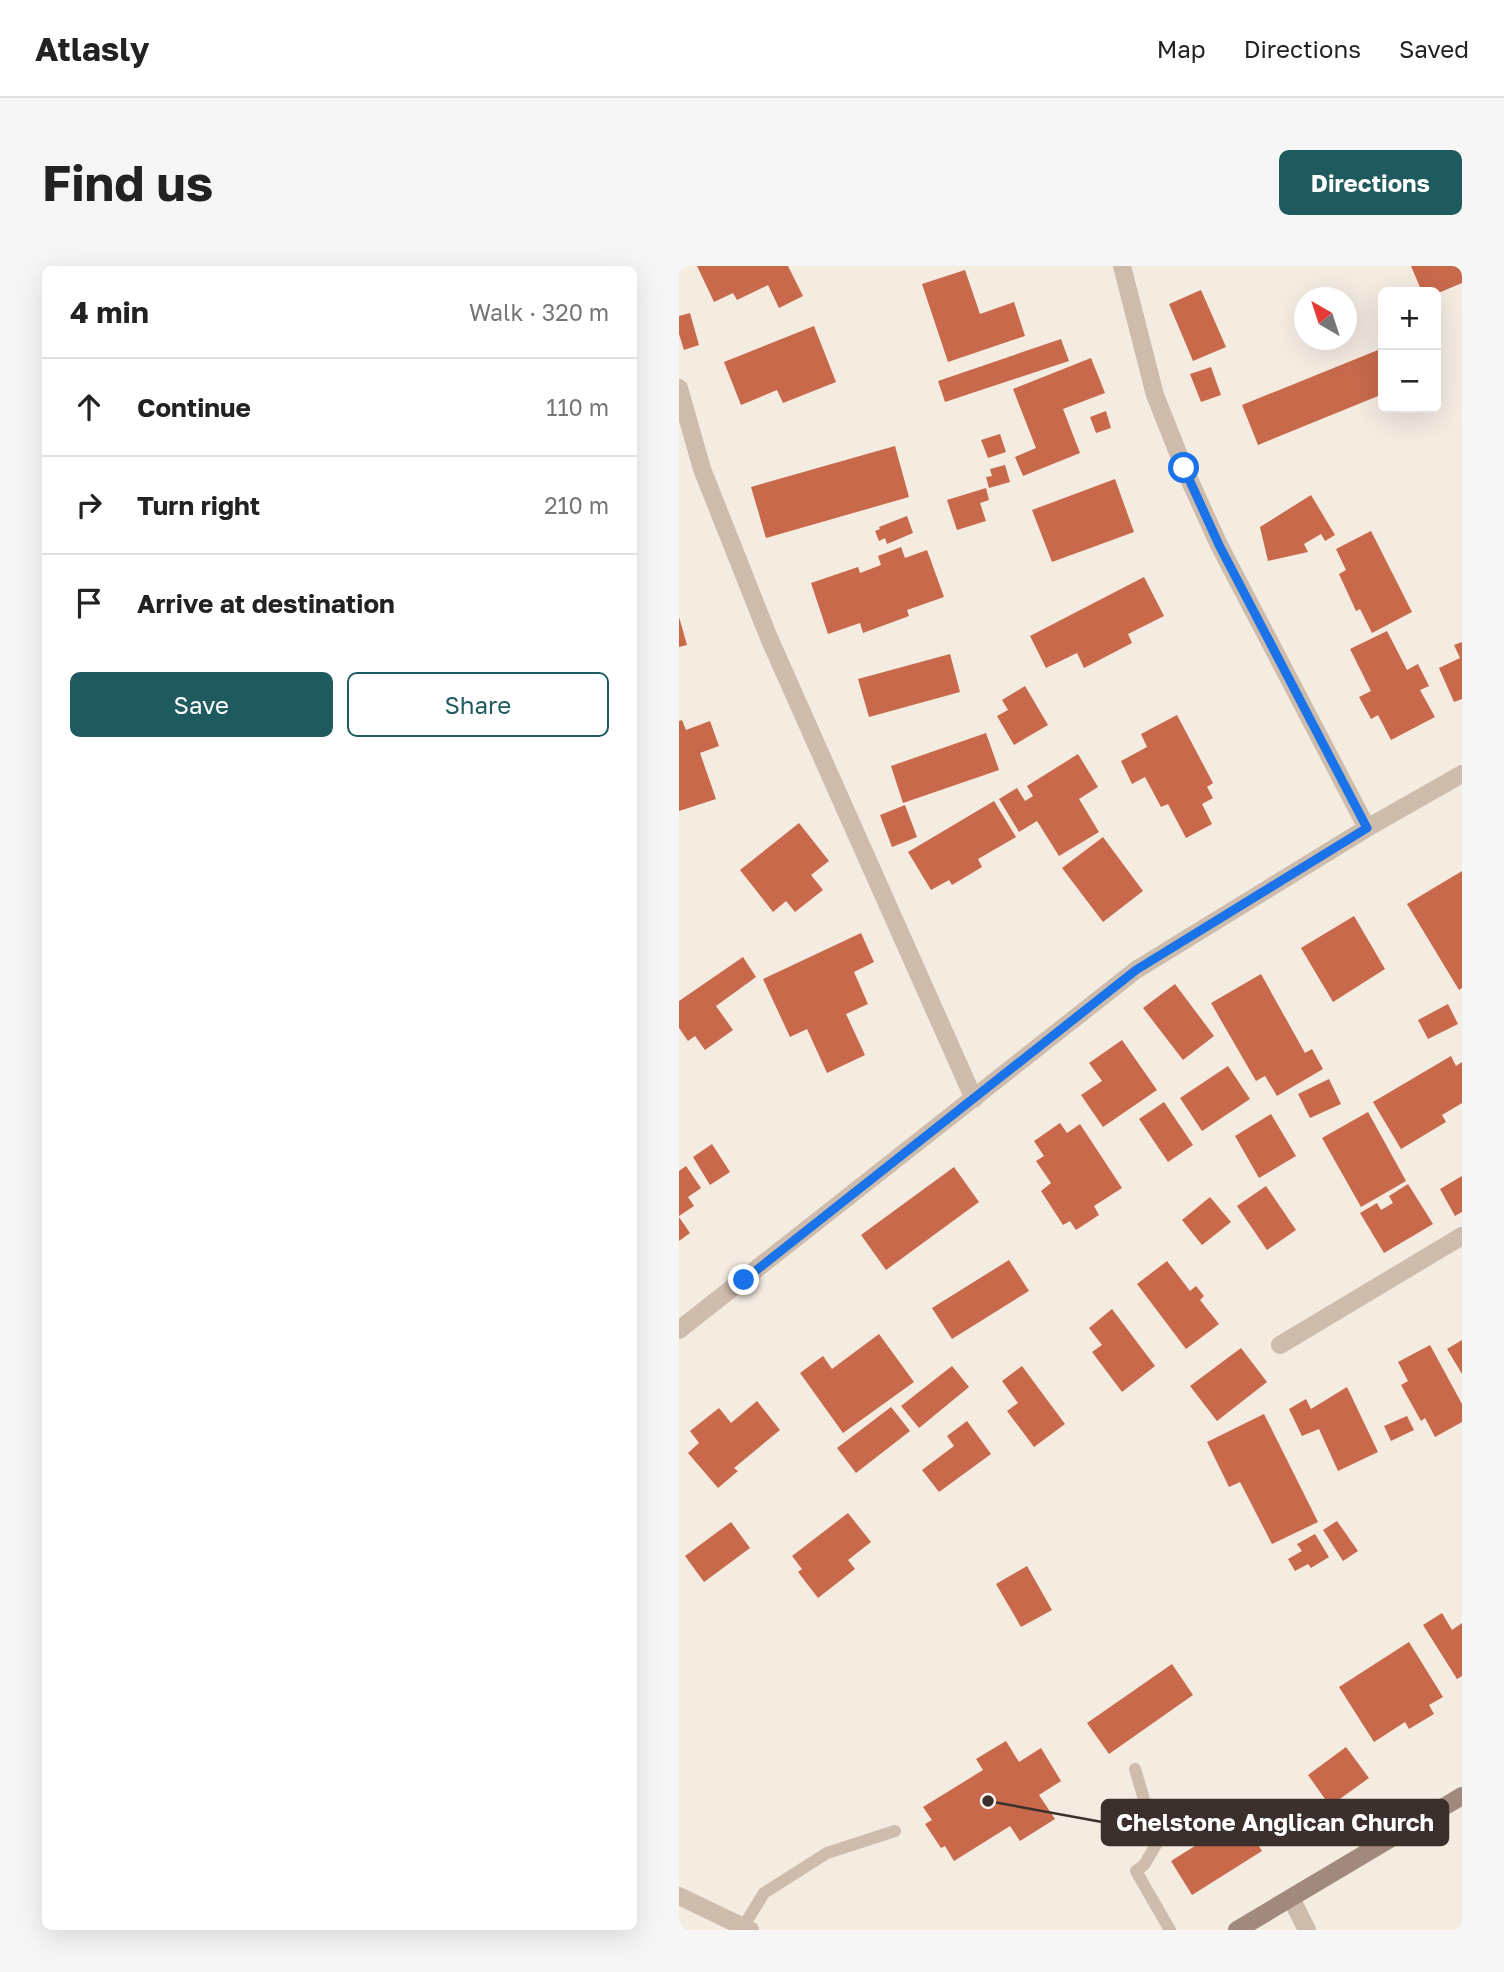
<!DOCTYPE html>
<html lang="en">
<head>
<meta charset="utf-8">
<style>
  body { margin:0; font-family:"Golos Text",sans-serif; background:#f6f6f6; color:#222 }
  .controls { position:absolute; right:21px; top:21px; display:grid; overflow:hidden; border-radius:10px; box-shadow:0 7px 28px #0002 }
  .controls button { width:63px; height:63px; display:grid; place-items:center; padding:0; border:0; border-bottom:2px solid #e0e0e0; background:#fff; color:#222; font:35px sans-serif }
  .compass { position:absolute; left:615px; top:21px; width:63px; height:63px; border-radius:50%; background:#fff; box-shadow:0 7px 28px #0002; rotate:321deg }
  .stop { position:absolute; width:21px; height:21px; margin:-16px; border:5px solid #1a73e8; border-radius:50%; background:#fff }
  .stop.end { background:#1a73e8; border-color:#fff; box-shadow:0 2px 7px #0008 }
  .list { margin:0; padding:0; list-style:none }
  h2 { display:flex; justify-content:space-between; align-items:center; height:91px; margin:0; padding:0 28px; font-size:30px }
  h2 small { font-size:23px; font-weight:400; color:#767676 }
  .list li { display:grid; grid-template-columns:46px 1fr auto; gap:21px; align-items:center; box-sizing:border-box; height:98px; padding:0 28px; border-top:2px solid #e0e0e0 }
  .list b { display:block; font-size:26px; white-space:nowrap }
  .list em { font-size:23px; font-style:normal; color:#767676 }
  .actions { display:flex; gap:14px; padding:21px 28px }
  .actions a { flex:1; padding:16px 0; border:2px solid #1f5a5e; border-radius:10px; text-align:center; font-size:24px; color:#1f5a5e }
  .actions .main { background:#1f5a5e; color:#fff }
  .icon { flex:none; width:38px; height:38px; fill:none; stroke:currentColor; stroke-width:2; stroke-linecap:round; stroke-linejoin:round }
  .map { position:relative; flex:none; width:783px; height:1664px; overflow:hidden; border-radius:10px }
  header { display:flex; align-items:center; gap:42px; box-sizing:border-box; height:98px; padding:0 35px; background:#fff; border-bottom:2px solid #e0e0e0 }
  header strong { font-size:33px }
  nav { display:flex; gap:38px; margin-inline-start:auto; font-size:24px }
  .intro { display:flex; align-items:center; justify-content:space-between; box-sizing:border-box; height:168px; padding:0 42px }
  h1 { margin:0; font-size:49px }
  .button { padding:18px 32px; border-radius:10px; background:#1f5a5e; color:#fff; font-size:24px; font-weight:700 }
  main { display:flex; gap:42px; padding:0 42px }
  aside { flex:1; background:#fff; border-radius:10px; box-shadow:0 7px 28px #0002 }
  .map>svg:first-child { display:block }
</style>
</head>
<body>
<header>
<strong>Atlasly</strong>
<nav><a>Map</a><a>Directions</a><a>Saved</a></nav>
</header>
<div class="intro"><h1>Find us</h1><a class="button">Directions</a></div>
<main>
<aside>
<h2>4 min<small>Walk · 320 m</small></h2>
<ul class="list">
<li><svg class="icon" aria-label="ahead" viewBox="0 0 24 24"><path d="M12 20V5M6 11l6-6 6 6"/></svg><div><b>Continue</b></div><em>110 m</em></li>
<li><svg class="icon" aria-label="right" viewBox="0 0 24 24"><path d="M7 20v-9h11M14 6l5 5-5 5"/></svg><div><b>Turn right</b></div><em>210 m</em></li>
<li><svg class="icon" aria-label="arrive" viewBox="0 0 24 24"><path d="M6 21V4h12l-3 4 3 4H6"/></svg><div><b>Arrive at destination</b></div></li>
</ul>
<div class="actions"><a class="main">Save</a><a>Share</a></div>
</aside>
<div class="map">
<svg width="783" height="1664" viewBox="0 0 783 1664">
  <rect width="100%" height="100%" fill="#f4ebe1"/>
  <!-- building -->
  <path fill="#c8694b" d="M18,0H109L124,30L100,42L89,19L58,34L54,27L35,36Z
    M732,0H783V17L757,28V26H743Z
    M286,4L301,48L335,36L346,70L269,96L243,18Z
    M522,24L547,81L514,95L490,38Z
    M11,47L20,79L5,84L0,68V50Z
    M135,60L157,116L104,137L98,124L62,139L45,96Z
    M382,73L390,95L266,136L259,115Z
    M704,82V128L579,179L563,139Z
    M412,92L426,127L384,143L401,187L344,210L336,191L357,182L334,123Z
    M532,101L542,129L522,136L511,108Z
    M427,145L432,162L417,167L411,151Z
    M321,168L327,186L309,192L302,174Z
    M216,180L230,231L87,272L72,221Z
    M326,199L331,216L310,222L307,211L313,210L311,203Z
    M436,213L455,266L373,296L353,244Z
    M307,222L310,234L301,237L307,255L278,264L268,234Z
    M632,229L656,269L646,275L642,268L625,278L629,286L589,295L581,261Z
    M228,250L234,267L208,278L206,272L200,275L196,265L201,263L200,261Z
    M692,265L733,346L693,367L681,343L677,345L660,308L667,304L657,283Z
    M222,281L226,292L248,284L265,331L228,344L230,350L184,367L181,357L149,368L132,317L179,301L181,307L202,299L199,290Z
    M465,311L485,350L449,368L453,377L405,402L398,387L367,402L351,370Z
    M0,351L8,379L0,381Z
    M708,365L728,404L739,398L750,420L741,424L756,451L712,474L699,449L692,453L680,431L692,425L671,383Z
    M783,376V433L775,436L760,402L781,392L775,379Z
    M271,388L281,426L190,451L179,413Z
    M346,420L369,459L335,479L318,450L329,444L323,434Z
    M498,449L534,517L528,521L534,532L523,538L533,558L507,572L489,538L482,541L466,511L453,518L442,495L468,481L462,468Z
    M3,454L7,464L31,455L40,480L21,487L37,533L0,545V455Z
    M307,467L320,504L224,537L212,500Z
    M399,488L419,521L400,533L420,566L380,590L358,555L340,566L320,533L338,522L346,535L354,530L348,520Z
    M315,535L337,571L299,593L303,601L273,619L270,614L252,624L229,586Z
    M226,539L238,571L213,581L201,549Z
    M120,557L150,595L132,609L144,624L116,646L107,635L94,646L61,604Z
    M424,571L464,625L424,656L383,602Z
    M783,605V722L780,724L728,638Z
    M675,650L706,703L654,736L622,682Z
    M182,667L195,696L175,706L189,738L167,748L186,789L148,807L128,763L111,771L84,713Z
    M64,691L77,711L37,740L54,764L26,784L16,770L9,775L0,762V735Z
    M582,708L626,787L633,783L644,803L598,830L586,810L577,815L532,737Z
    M496,718L535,770L504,794L464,742Z
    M769,738L779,758L749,773L739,754Z
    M443,774L478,824L424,861L402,829L423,815L410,797Z
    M772,790L777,800L783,796V837L763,849L767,856L722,883L694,836Z
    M549,800L571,833L523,865L501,832Z
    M650,813L662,838L631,852L619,828Z
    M485,836L514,879L489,896L460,853Z
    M689,846L727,915L682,941L643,872Z
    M592,848L617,890L580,912L556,870Z
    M381,857L388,867L401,858L443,922L415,940L420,949L397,964L391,955L384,959L362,925L372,917L357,895L365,890L355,875Z
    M33,878L51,906L31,919L14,891Z
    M7,900L22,922L9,931L15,940L0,950V905Z
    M275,901L300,936L207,1004L182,969Z
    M783,910V946L776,950L761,923Z
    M729,918L754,958L705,987L681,947L698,937L702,944L714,937L710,930Z
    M587,920L617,964L588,984L558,940Z
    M531,931L552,956L523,979L503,954Z
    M0,951L11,967L0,975Z
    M330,994L350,1025L273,1073L253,1042Z
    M488,995L511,1025L517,1020L525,1030L521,1034L540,1058L507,1083L458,1018Z
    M433,1043L476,1100L443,1126L413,1086L423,1079L410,1062Z
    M200,1068L235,1116L164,1167L121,1107L144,1090L153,1103Z
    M783,1074V1108L768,1083Z
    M751,1079L783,1138V1156L756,1171L746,1152L742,1155L722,1119L729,1115L719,1096Z
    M562,1082L588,1116L538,1155L511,1120Z
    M273,1100L290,1121L240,1162L222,1140Z
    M343,1100L386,1158L355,1181L328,1145L339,1137L323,1115Z
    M668,1121L699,1186L659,1205L640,1163L623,1170L610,1143L627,1133L632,1143Z
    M78,1135L101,1164L55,1202L59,1205L39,1222L9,1187L20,1177L11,1165L40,1142L52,1157Z
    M212,1141L231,1165L177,1207L158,1182Z
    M585,1148L639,1256L593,1278L561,1216L550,1221L528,1176Z
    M728,1150L735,1164L712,1175L705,1160Z
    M288,1155L312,1188L260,1226L243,1204L275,1180L268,1170Z
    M169,1247L192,1276L169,1294L176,1303L139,1332L119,1306L123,1303L113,1290Z
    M658,1255L679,1285L664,1295L644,1264Z
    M52,1256L71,1282L25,1316L6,1290Z
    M636,1268L650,1291L632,1302L629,1298L616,1305L609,1293L623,1285L618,1278Z
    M348,1300L373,1344L342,1361L317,1318Z
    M763,1347L773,1364L783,1357V1410L778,1413L744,1359Z
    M730,1376L764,1431L750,1439L755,1448L730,1463L726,1456L695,1476L660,1421Z
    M493,1398L514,1429L430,1488L408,1457Z
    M327,1475L340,1496L362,1482L382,1515L360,1529L376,1553L341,1575L331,1560L275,1595L266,1580L262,1582L246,1558L253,1554L244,1541L304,1504L297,1493Z
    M667,1481L690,1512L651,1540L629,1509Z
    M562,1551L583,1585L513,1629L492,1595Z"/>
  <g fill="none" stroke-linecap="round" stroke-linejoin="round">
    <!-- lane -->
    <path stroke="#cdbbac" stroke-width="12" d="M456,1503L478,1577L465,1599L457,1605L491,1664
      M64,1661L85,1627L148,1587L216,1565"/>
    <!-- street -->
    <path stroke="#cdbbac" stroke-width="18" d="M443,0L476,129L505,202L540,279L688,562
      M0,122L23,203L90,372L295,833
      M0,1064L457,704L688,562L783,508
      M601,1079L783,970
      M0,1630L71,1664
      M612,1632L628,1664"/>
    <!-- secondary -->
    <path stroke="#a18a7d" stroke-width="18" d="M558,1664L783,1530"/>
  </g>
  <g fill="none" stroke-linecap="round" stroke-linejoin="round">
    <!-- route -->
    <path stroke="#1a73e8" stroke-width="9" d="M65,1014L457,704L688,562L540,279L505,202"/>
  </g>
  <!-- callouts -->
  <path fill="none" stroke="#3b302b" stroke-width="2.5" d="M309 1535L423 1556"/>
  <circle fill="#3b302b" stroke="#fbf5ee" stroke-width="2.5" cx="309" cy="1535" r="7"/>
  <rect fill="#3b302b" stroke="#3b302b" stroke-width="2.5" x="423" y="1534" width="346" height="45" rx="7"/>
  <g font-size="24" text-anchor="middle" font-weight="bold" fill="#fff">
    <text x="596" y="1565">Chelstone Anglican Church</text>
  </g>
</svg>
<div class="controls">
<button>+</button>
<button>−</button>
</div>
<svg class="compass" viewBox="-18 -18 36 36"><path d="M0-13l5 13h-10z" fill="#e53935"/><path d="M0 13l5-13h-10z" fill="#767676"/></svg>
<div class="stop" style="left:505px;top:202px"></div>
<div class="stop end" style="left:65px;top:1014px"></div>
</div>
</main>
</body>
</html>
